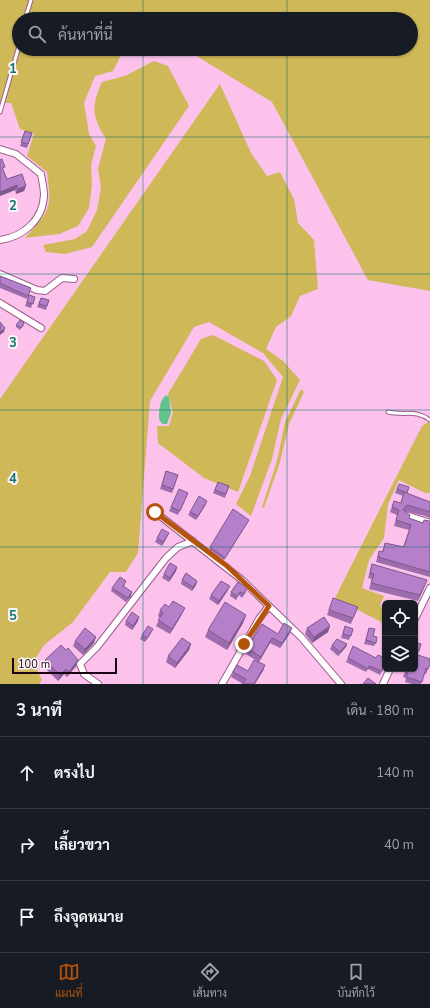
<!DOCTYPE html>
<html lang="th">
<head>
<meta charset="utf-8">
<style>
  body { margin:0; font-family:"Nunito Sans",Sarabun,sans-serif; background:#20242c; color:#f1f3f6 }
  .controls { position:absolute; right:12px; bottom:12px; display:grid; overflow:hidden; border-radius:6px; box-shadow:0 1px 3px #0004 }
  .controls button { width:36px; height:36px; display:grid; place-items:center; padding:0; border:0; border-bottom:1px solid #363941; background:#171b24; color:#f1f3f6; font:20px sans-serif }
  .scale { position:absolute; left:12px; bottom:10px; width:105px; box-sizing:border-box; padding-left:4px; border:2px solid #190314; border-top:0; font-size:11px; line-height:14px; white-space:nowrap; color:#190314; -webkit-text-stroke:3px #fdf5fa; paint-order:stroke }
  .stop { position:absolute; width:12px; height:12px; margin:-9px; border:3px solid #b45309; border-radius:50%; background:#fff }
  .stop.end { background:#b45309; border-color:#fff; box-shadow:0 1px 4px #0008 }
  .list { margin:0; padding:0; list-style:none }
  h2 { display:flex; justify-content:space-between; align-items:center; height:52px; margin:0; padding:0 16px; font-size:17px }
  h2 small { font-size:13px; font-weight:400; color:#9ea1a6 }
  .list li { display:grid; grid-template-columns:26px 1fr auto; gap:12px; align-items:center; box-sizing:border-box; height:72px; padding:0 16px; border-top:1px solid #363941 }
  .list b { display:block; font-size:15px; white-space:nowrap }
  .list em { font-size:13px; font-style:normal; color:#9ea1a6 }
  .icon { flex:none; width:22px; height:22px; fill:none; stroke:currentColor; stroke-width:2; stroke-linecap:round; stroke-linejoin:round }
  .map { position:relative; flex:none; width:430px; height:684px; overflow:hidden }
  .search { position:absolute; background:#171b24; box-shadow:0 1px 3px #0004; left:12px; right:12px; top:12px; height:44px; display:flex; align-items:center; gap:10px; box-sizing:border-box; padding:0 14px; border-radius:22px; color:#9ea1a6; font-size:15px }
  .sheet { height:268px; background:#171b24 }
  nav { display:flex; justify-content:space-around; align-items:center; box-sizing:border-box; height:56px; border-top:1px solid #363941; background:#171b24; font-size:11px; color:#9ea1a6 }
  nav a { display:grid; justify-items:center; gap:2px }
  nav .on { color:#b45309 }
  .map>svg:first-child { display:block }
</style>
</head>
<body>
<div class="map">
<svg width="430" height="684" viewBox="0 0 430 684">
  <rect width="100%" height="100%" fill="#fcc2ec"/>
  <!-- green -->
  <path fill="#ceb857" d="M0,0H430V291L368,280L272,102L185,49H411V19H136L123,11L130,19H19V49H124L113,71L95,76L84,103L89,134L96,146L91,165L92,185L89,208L78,226L59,234L25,238C50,210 52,209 47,172L27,156L34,134L20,129L11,103H0Z
    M154,61L168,66L189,106L92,247L65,254L46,252L43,245L75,239L87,231L97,210L101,188L98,169L106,139C92,117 91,106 102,82L125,76Z
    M220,84L251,153L267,176L280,172L294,199L298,223L314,240L318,289L300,296L291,316L276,327L266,349L283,361L300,380L281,419L272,459L251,516L236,504L250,476L283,377L263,353L209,322L194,327L150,401L138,553L126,572H110L73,622L44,645L33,662L42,680L39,684H0V399Z
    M213,335L264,361L277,380L238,492L204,478L158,443L157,426H169L173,412L168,394L201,339Z
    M301,389L304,392L289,424L280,462L264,508L262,507L277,461L285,422Z
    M430,421V493H425L399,480L388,504L384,538L369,560L362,588L384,596L380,605L385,614V624L335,598L422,426Z"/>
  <!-- water -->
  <path fill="#62c48c" d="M166,395L169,397L171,413L167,424H162L159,419C159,411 159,401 166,395Z"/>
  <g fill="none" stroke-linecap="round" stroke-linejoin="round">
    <defs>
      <path id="service" d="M25,19L31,0
        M0,112L19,46
        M388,412C406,416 415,409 430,420"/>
      <path id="minor" d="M0,149L16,154L41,174C42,181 44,188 44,195C43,220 23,237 0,240
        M0,274L37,290L45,291L62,278L74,279
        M0,303L41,328
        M155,512L242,580L301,637L341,684
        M406,515L430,523
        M415,619L430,588
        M98,684L84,674L80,664L97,647L166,558L178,547L193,541
        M222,684L259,619L269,606
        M383,684L390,669"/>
    </defs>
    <!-- service casing -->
    <use href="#service" stroke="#9d5c8d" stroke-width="5"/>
    <!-- minor casing -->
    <use href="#minor" stroke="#9d5c8d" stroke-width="8"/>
    <!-- service -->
    <use href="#service" stroke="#fff" stroke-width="3"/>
    <!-- minor -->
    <use href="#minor" stroke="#fff" stroke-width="6"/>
  </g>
  <!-- wall -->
  <path fill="#9d6dae" d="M25,131L32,133L27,148L20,146Z
    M0,160L7,179L26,186L24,191L16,194L15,190L0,196Z
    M0,276L31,288L27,299L0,288Z
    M29,295L35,297L31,308L25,306Z
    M41,298L49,300L46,310L37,307Z
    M16,325H24L20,330L16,327Z
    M166,471L178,475L172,493L160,489Z
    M218,482L229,486L225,498L213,493Z
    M399,484L407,493L430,502V501V518L425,516L405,511L409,518L423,523L430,521V577L376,562L379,551L382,552L385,543L403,547L409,530L394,526L397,515L390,512L394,501L400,503L403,496L395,493Z
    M188,493L178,515L169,511L171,507Z
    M206,504L196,520L188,515L190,512Z
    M249,520L224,560L209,549L210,547Z
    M169,533L167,537L162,546L155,542L157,538Z
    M372,564L425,585L418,601L369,589L372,579L368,578Z
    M177,567L176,571L169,582L162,578L164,574Z
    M182,580L197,581L196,585L192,591L181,584Z
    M126,581L124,586L131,596L126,602L111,591L112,588Z
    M238,582L246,592L242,598L239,595L236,600L230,596L231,592Z
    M228,590L218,605L209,599L211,595Z
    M333,598L358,607L351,624L327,615Z
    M169,607L182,614L170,634L156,626L160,618L158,616L160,610Z
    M246,615L243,623L227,650L205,637L208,630Z
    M126,621H138L132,630L125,625Z
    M330,626L328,632L312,643L305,634L307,628Z
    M345,626L353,629L349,640L341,638Z
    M369,628L376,643L374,646L364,644Z
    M151,633L145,642L140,639L142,635Z
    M290,633L280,648L270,643L259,662L246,654L247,648L278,634Z
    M75,641L94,643L83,655L73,646Z
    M415,642L421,644L418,654H415Z
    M191,644L189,650L175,668L166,662L168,656Z
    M347,644L346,647L338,656L330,649L332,645Z
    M66,650L78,660L76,666L67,677L64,674L58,681L43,666L45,660Z
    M348,658H376L385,664L380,675L368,669L366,672L346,662Z
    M430,664L426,674L424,673L421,684H412L405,682L406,678L403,677L406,669Z
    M265,665L263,671L243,684L231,677L233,672L248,671Z"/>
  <!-- shaded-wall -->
  <path fill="#7f598d" d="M17,185L15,190L0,196V192Z
    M26,186L24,191L16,194L18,189Z
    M5,328L4,332L0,335V333Z
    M207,501L206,504L196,520L198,516Z
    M249,520L248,522L224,560L225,558Z
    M169,533L167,537L162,546L163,542Z
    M177,567L176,571L169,582L170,578Z
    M427,580L425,585L418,601L420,595Z
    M197,581L196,585L192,591L193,587Z
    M230,586L228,590L218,605L219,601Z
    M132,592L131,596L126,602L128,598Z
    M185,608L182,614L170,634L172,629Z
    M246,615L243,623L227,650L229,643Z
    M139,617L138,621L132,630L133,626Z
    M330,626L328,632L312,643L314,637Z
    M292,628L290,633L280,648L282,643Z
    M153,629L151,633L145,642L147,638Z
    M96,637L94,643L83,655L85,649Z
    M272,638L270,643L259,662L261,657Z
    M191,644L189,650L175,668L177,663Z
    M347,644L346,647L338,656L340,652Z
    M78,660L76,666L67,677L69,672Z
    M265,665L263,671L255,684H254Z
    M66,669L64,674L58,681L60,675Z"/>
  <!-- building -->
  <path fill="#b67fca" stroke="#7f598d" d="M25,131L32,133L28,144L21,142Z
    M2,159L5,167L2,168L7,179L22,174L26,186L18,189L17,185L0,192V160Z
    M0,276L31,288L28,296L0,283Z
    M29,295L35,297L33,304L27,302Z
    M41,298L49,300L47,306L39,304Z
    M20,320L24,323L21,328L16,325Z
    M0,322L5,328L0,333Z
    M166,471L178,475L173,489L162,485Z
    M218,482L229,486L226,494L215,490Z
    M399,484L409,487L407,493L397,489Z
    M179,489L188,493L180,511L171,507Z
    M404,492L430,502V512L427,511L407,505L403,510L410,515L409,518L423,523L424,520L430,521V572L378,557L379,551L383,552L385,543L404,547L411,525L396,520L399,510L392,507L394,501L401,503Z
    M199,496L207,501L198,516L190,512Z
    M233,509L249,520L225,558L210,547Z
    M162,529L169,533L163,542L157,538Z
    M170,563L177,567L170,578L164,574Z
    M372,564L427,580L420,595L371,583L374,574L370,573Z
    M186,573L197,581L193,587L182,580Z
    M120,577L126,581L123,586L132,592L128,598L112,588Z
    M221,581L230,586L219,601L211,595Z
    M238,582L247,588L244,594L240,592L237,596L231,592Z
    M333,598L358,607L353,618L329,610Z
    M173,601L185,608L172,629L158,620L163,613L160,610L165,604L169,607Z
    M225,602L246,615L229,643L208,630Z
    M132,612L139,617L133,626L126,621Z
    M324,617L330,626L314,637L307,628Z
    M284,623L292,628L282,643L272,638L261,657L247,648L262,624L278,634Z
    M148,626L153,629L147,638L142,635Z
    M345,626L353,629L351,636L343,634Z
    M85,628L96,637L85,649L75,641Z
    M369,628L375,629L373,636L377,637L376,643L366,640Z
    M182,638L191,644L177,663L168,656Z
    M337,639L347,644L340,652L332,645Z
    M415,642L421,644L419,651L415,649Z
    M61,645L66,650L68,648L78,660L69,672L66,669L60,675L45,660Z
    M353,646L376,658L378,655L385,658V663L382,671L369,666L368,669L348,658Z
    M418,655L430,659V664L428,669L426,668L422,682L406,677L408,673L405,672L406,669H415V661H416Z
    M254,660L265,665L254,684H243L246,679L233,672L237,665L248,671Z
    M368,678L376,684H363Z"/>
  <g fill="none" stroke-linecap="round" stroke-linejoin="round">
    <!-- route -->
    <path stroke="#b45309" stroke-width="5" d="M155,512L227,566L269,606L244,644"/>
  </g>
  <!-- grid -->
  <path fill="none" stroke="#0f766e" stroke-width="1" stroke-opacity="0.55" d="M143,0V19M287,0V19M143,49V684M287,49V684M0,137H430M0,274H430M0,410H430M0,547H430"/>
  <g font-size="13" text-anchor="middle" font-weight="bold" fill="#0f766e" stroke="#fdf5fa" stroke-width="4" stroke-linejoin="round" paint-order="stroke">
    <text x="13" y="73">1</text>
    <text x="13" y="210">2</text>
    <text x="13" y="347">3</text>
    <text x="13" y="483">4</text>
    <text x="13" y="620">5</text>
  </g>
</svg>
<div class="controls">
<button><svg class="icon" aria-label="locate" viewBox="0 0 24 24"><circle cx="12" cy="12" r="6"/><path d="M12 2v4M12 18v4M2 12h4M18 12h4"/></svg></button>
<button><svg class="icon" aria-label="layers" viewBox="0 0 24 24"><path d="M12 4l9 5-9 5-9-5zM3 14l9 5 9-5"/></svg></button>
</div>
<div class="scale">100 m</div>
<div class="stop" style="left:155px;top:512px"></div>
<div class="stop end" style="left:244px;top:644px"></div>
<div class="search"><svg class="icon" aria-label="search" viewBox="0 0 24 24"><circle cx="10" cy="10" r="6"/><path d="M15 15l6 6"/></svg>ค้นหาที่นี่</div>
</div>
<section class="sheet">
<h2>3 นาที<small>เดิน · 180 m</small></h2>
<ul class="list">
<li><svg class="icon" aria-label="ahead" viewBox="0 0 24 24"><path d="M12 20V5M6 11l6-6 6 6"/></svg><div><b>ตรงไป</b></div><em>140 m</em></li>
<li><svg class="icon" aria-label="right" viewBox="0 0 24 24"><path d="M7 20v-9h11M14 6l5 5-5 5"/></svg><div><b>เลี้ยวขวา</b></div><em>40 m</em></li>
<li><svg class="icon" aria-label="arrive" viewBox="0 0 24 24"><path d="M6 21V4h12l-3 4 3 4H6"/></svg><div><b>ถึงจุดหมาย</b></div></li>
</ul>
</section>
<nav>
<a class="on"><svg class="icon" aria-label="map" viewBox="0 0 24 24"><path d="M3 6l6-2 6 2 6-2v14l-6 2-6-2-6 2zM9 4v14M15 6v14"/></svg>แผนที่</a>
<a><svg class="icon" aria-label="directions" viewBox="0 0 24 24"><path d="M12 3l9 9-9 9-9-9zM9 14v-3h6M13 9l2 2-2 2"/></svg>เส้นทาง</a>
<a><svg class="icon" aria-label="saved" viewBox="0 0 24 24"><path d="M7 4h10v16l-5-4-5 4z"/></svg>บันทึกไว้</a>
</nav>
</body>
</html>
